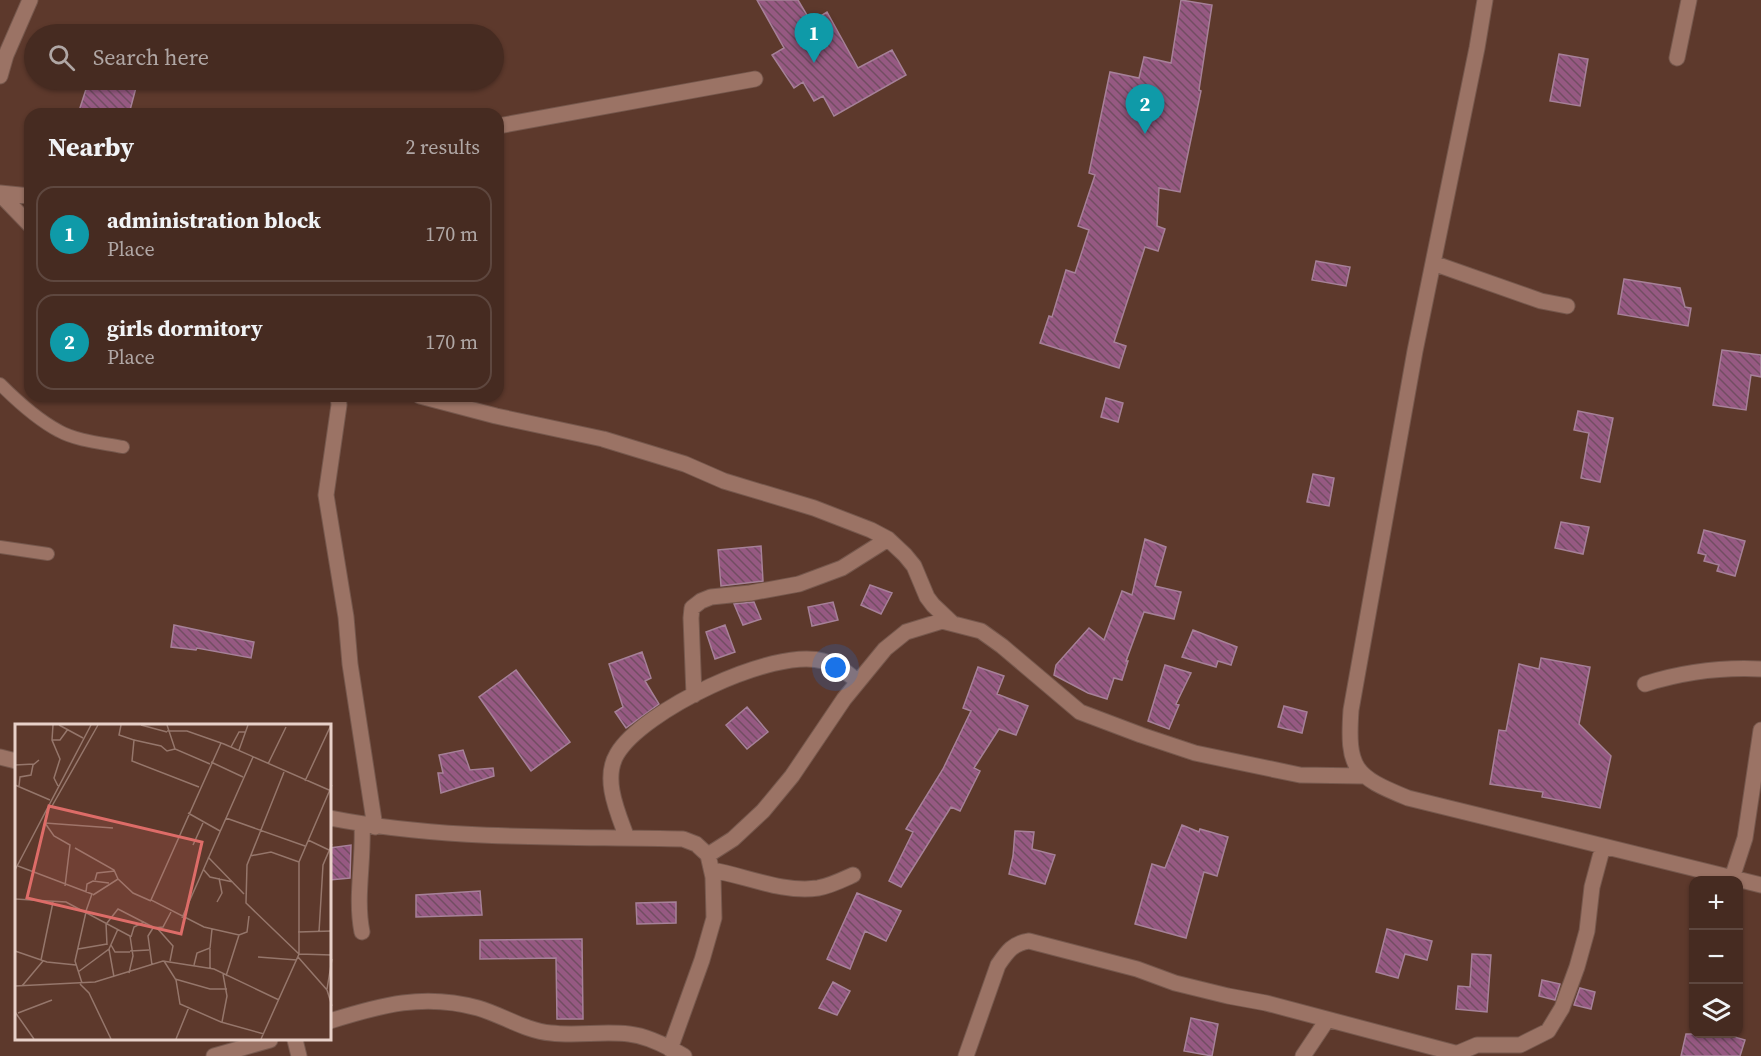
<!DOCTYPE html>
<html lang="en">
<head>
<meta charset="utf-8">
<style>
  body { margin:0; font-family:"Source Serif 4",serif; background:#50372e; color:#f1f3f6 }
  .controls { position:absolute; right:18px; bottom:18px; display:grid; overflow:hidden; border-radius:12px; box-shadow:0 2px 4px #0004 }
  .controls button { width:54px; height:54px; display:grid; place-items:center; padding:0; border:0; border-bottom:2px solid #5e473f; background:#462b21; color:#f1f3f6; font:30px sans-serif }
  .you { position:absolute; left:836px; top:668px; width:21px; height:21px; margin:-15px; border:4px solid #fff; border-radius:50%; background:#1a73e8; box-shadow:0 0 0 9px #1a73e833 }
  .badge { display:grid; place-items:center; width:39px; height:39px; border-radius:50%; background:#90b9f0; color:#fff; font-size:20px; font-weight:700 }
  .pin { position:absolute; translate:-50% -50px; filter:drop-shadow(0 2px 3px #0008) }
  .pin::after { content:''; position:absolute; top:32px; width:21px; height:18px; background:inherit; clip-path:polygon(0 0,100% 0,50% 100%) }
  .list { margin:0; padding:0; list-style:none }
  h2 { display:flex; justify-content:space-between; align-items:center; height:78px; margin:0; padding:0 24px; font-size:26px }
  h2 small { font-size:20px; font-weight:400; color:#b0a7a5 }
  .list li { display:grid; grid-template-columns:39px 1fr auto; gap:18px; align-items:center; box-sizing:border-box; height:96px; margin:0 12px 12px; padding:0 12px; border:2px solid #5e473f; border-radius:18px }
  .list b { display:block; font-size:22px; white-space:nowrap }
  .list p { margin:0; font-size:20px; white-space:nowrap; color:#b0a7a5 }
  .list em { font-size:20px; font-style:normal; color:#b0a7a5 }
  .icon { flex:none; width:33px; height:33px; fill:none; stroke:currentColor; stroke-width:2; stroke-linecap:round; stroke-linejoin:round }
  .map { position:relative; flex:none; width:1761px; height:1056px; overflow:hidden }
  .search { position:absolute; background:#462b21; box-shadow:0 2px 4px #0004; left:24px; top:24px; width:480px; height:66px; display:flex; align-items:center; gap:15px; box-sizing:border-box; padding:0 21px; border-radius:33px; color:#b0a7a5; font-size:22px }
  .panel { position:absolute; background:#462b21; box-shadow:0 2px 4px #0004; left:24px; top:108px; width:480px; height:294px; border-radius:18px }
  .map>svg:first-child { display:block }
</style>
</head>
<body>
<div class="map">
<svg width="1761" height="1056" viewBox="0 0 1761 1056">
  <defs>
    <pattern id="building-back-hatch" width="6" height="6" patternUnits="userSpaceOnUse" patternTransform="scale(1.5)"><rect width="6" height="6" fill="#965982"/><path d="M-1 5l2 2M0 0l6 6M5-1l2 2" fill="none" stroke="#724d62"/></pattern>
  </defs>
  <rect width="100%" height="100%" fill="#5d392c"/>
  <!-- building -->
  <path fill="url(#building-back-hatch)" stroke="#a68198" stroke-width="1.5" d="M757,0H798L811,22L827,12L858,68L892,50L906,75L834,116L823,96L814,101L803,82L794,88L772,55L784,48Z
    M1181,0L1212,5L1199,90L1201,91L1180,192L1159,188L1157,226L1165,229L1158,251L1145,247L1114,342L1126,346L1119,368L1040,343L1049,316L1052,317L1066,270L1075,273L1089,230L1078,226L1095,175L1089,173L1110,72L1139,78L1144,57L1171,63Z
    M1559,54L1588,59L1580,106L1550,101Z
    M89,80H101L118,85L119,80H138L129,114H78Z
    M1316,261L1350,267L1346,286L1312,280Z
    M1624,279L1680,288L1685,307L1691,308L1688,326L1618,314Z
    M1722,350L1761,355V377L1751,375L1746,410L1713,405Z
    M1106,398L1123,403L1118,422L1101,417Z
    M1578,411L1613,418L1600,482L1581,478L1589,433L1574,430Z
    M1313,474L1334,478L1329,506L1307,502Z
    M1561,522L1589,527L1583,554L1555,548Z
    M1704,530L1745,541L1735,576L1717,571L1719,565L1704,561L1706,555L1698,553Z
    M1145,539L1166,547L1155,586L1181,592L1174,619L1144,612L1126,661H1128L1122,680L1114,678L1107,699L1088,693L1054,675L1056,665L1089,628L1104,640L1122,591L1132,595Z
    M761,546L763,581L721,586L718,550Z
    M870,585L892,593L881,614L861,605Z
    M754,602L761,619L743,625L734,604Z
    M833,602L838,620L812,626L808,607Z
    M174,625L254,642L251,658L197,648L196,650L171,647Z
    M725,625L735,652L715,659L706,632Z
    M1193,630L1237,647L1231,665L1218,661L1216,667L1182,657Z
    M642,652L651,678L645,681L659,704L626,728L615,712L623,707L609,664Z
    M1541,658L1590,667L1579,724L1611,756L1600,808L1542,797L1543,792L1490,784L1499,730L1506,731L1519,664L1539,669Z
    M1165,665L1191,673L1176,704L1179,705L1169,729L1148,721Z
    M978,667L1004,676L997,694L1028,706L1016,735L999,729L974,768L980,771L960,811L951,807L901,887L889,881L913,832L906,829L943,769L971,711L963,708Z
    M516,670L570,742L531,771L479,697Z
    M1284,706L1307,712L1302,733L1278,727Z
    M747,707L768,732L747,749L726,725Z
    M463,750L470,770L493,768L494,776L441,793L438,773H443L439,755Z
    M1182,825L1199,832L1200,829L1228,837L1217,876L1204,872L1186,938L1135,924L1152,864L1165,868Z
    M1015,831L1034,832L1032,849L1055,855L1045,884L1009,874L1013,856Z
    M351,845L350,878L330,880V848Z
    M480,891L482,915L416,917V895Z
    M857,893L901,911L886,941L865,931L850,969L827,959Z
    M676,902V923L637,924L636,903Z
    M1387,929L1432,941L1427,960L1405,954L1398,978L1376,972Z
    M582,939L583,1019H557L556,958L480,959V940Z
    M1472,954L1491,955L1487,1012L1456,1009L1458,986L1470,987Z
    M1542,980L1560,984L1555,1000L1539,996Z
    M833,982L850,991L837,1015L819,1008Z
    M1580,988L1595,992L1591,1009L1574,1005Z
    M1191,1018L1218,1024L1212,1056L1184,1051Z
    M1686,1034H1724L1745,1040L1740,1056H1681Z"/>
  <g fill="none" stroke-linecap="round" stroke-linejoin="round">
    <defs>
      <path id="service" d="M0,384C17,401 38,420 59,431C77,441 103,443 123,447
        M0,547L48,554"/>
      <path id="minor" d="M1485,0L1477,48L1415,351L1351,710C1347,769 1354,776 1408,798L1761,885
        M1677,58L1689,0
        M0,76L6,55L30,0
        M498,126L755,79
        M0,193L30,196
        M0,194L30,225
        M1433,263L1541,301L1567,306
        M338,396L339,405L326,495L346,617L350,664L375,827
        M420,396L496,416L603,439L685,464L724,481L814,508L871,530L888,539L905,555L914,566L927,597L933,605L952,623
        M1645,684C1683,672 1721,667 1761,669
        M694,695L691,618L692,608L701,601L711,597L750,593L799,584L842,568L888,539
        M0,757L16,761
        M330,818C447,841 565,836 683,839L696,844L708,855L713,877L714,918L702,960L670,1049
        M362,824C364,861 355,897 362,932
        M627,838C618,813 602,779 617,754C642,711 773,647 823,661C837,664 848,673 858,682
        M708,855L733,839L763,811L792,776L844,699L885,649L906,632L942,621L981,631L1002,646L1080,712L1141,735L1195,753L1300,775L1363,776
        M712,870C746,876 783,893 818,888C830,886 842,880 853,875
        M1732,878L1745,838L1761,730
        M330,1021C381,1005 424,993 478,1008C502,1015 526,1031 551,1033C577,1036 603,1031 629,1034C648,1036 667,1046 684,1056
        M295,1040L299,1056
        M214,1056L270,1040
        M966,1056L998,965C1007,952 1013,943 1029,941L1137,969L1175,983L1228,996L1266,1003L1455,1053
        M1303,1056L1327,1020
        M1451,1056L1477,1045H1520L1548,1031L1562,1008L1577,967L1587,931L1592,887L1603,846"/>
    </defs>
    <!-- service casing -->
    <use href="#service" stroke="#76584d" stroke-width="14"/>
    <!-- minor casing -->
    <use href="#minor" stroke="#76584d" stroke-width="17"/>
    <!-- service -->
    <use href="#service" stroke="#9b7365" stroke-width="12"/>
    <!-- minor -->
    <use href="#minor" stroke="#9b7365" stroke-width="15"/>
  </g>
  <!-- overview -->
  <g transform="translate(15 724)">
    <rect width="316" height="316" fill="#5d392c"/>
    <path fill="none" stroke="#95766b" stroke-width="1.5" d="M38,1L37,16L45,35L39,54L43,62M44,1L68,14M106,1L104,11L119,16L117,37L184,63M126,1L152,8M152,1L160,25L195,40M152,7H172L209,20L314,66M37,16H45L53,5M119,16L146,22L152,27L160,25M206,19L136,176L189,203L224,211L232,208L234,192M216,23L224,8H230M224,26L233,1M196,38L228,53M253,40L271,3M0,41L19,40M269,48L232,141L231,179L284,230L317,231M290,57L316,1M0,61L35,76M4,62L5,53L16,51L18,41L24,36M37,82L83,1M173,89L205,107M211,94L290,122M30,99L39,112L55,121L50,162M30,99L98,104M293,116L314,126M178,121L188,99M60,124L99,146L103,155M235,132L256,128L284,138M193,133L229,170M3,142L77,170L71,187M188,145L195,153L218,158M0,146L76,1M80,156L82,149L100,147M71,168L72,160L78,157L94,159M78,171L103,155L118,169L136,177M0,175L51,178L115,212L118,232L114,249M202,178L207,169L204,154M167,194L238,33M91,199L92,221M92,199L103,185L138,203M142,204L158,222L155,237M283,208L317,207M304,208L308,141L317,120M116,213L119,203L129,198M96,221L100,228H115M63,225L92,220M94,225L99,253M195,225V244M0,227L32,238L61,241M115,227L134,226M243,233L282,236M283,233L312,266L317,282M26,236L38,178M149,237L161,256L165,280L206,298L249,310M137,241L133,212L138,204L148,203L156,188M179,241L182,229L195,224L197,205M63,248L94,225L103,205M211,252L224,211M160,255L195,265H212M67,259L60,237L71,188M65,260L74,269L96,315M0,262L80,258L148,237L199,245L264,276M7,262L28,237M312,265L317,235M0,288L19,315M3,289L37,276M207,298L212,272L208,250M161,315L174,283M246,315L284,230V138L317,61"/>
    <path fill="#dd6c68" fill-opacity="0.15" stroke="#dd6c68" stroke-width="3" d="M34,82L187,118L166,210L12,174Z"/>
    <rect width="316" height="316" fill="none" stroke="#e8d1c9" stroke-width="3"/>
  </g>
</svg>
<div class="controls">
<button>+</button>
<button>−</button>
<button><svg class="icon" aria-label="layers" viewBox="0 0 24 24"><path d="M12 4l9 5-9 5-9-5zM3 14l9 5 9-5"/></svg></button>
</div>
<div class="you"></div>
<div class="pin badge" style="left:814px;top:63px;background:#0f9aa8">1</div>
<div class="pin badge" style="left:1145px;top:134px;background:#0f9aa8">2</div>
<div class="search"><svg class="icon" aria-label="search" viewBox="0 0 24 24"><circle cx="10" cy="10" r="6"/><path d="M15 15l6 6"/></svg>Search here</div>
<section class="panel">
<h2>Nearby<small>2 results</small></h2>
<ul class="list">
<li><span class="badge" style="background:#0f9aa8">1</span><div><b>administration block</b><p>Place</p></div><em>170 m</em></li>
<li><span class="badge" style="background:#0f9aa8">2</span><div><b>girls dormitory</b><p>Place</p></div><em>170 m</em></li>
</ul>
</section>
</div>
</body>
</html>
